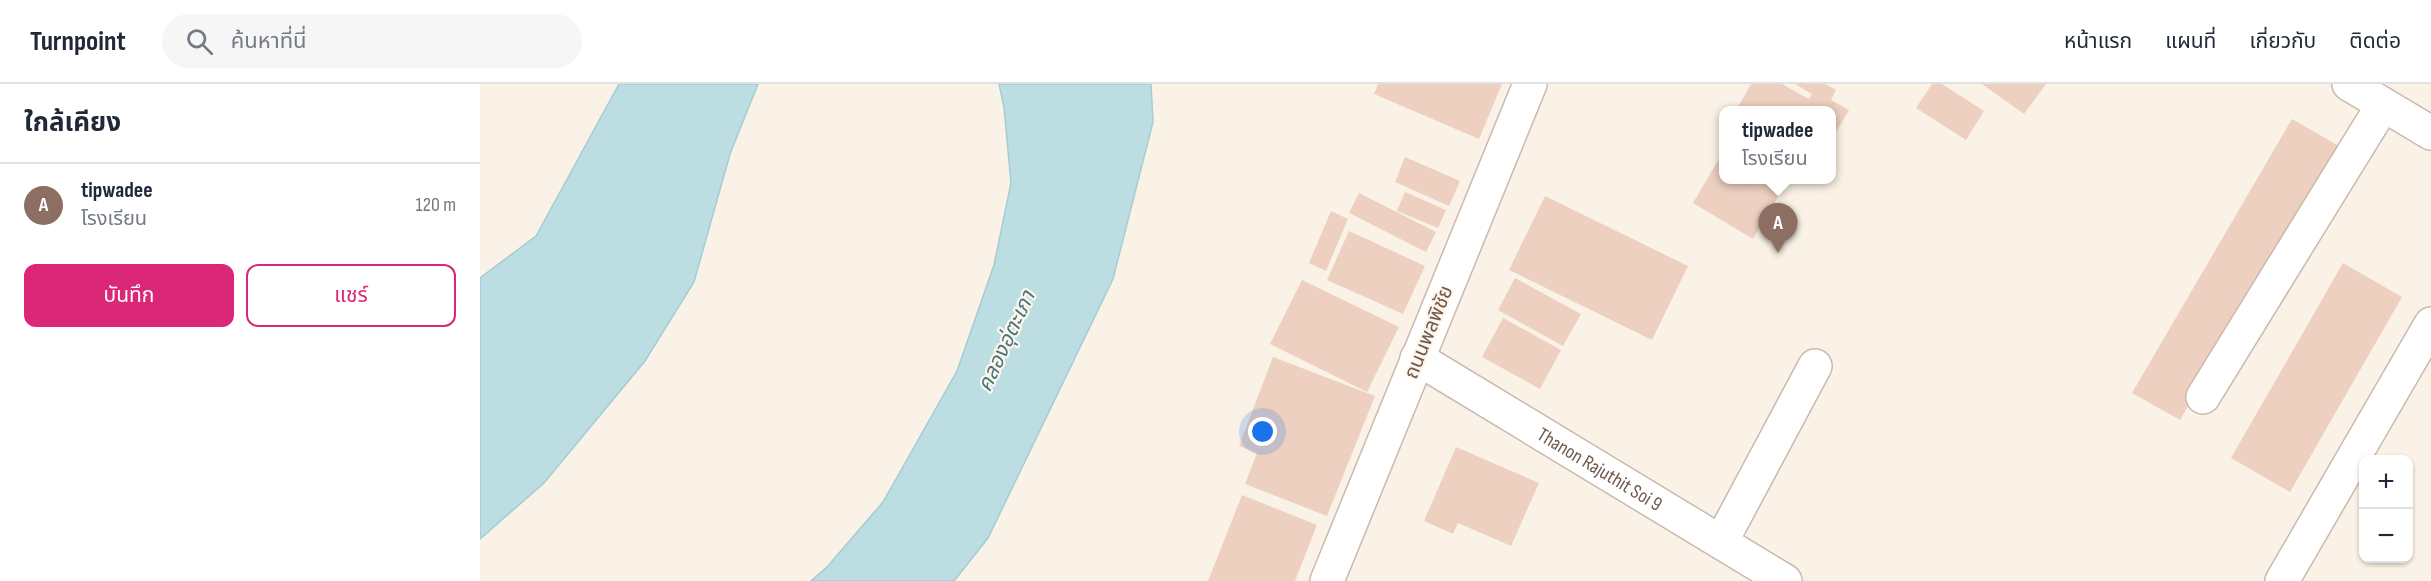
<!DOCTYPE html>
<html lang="th">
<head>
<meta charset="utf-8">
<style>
  body { margin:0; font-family:"Sofia Sans Condensed","Noto Sans Thai",sans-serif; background:#f6f6f7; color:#1f2937 }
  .controls { position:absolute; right:18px; bottom:18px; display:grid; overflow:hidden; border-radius:12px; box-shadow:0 2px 4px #0004 }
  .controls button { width:54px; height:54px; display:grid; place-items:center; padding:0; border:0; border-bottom:2px solid #e0e1e3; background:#fff; color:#1f2937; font:30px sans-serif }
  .you { position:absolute; left:783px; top:348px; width:21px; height:21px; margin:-15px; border:4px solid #fff; border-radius:50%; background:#1a73e8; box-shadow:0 0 0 9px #1a73e833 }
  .badge { display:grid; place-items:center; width:39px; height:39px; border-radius:50%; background:#db2777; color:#fff; font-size:20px; font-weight:700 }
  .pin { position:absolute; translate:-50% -50px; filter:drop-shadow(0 2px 3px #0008) }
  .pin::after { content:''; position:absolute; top:32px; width:21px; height:18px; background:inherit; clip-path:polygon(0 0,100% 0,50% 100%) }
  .popup { position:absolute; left:1239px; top:22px; width:117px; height:78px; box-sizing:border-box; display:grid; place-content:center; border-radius:12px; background:#fff; filter:drop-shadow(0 2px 4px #0005); font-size:20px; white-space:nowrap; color:#747a83 }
  .popup b { font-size:22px; color:#1f2937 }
  .popup::after { content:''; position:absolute; left:50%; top:100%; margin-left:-12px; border:12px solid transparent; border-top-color:#fff }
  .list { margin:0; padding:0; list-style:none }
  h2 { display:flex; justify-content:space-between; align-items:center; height:78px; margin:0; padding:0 24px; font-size:26px }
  h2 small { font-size:20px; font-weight:400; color:#747a83 }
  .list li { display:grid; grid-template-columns:39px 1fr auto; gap:18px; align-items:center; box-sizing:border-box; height:84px; padding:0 24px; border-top:2px solid #e0e1e3 }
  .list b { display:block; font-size:22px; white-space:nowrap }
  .list p { margin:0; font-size:20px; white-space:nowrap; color:#747a83 }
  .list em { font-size:20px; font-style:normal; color:#747a83 }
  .actions { display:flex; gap:12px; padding:18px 24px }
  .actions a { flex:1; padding:14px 0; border:2px solid #db2777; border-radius:12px; text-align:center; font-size:21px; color:#db2777 }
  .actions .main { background:#db2777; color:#fff }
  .icon { flex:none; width:33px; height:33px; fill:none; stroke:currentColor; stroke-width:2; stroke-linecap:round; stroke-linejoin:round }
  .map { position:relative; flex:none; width:1951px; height:497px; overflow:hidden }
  header { display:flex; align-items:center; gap:36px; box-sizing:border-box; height:84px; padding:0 30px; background:#fff; border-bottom:2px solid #e0e1e3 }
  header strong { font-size:28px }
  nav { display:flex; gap:33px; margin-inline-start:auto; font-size:21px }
  .search { width:420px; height:54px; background:#f6f6f7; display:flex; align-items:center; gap:15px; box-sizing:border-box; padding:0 21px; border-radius:33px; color:#747a83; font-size:22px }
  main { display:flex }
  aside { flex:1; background:#fff }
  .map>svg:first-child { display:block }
</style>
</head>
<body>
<header>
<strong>Turnpoint</strong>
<div class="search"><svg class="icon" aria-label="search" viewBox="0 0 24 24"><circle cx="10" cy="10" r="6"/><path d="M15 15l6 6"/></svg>ค้นหาที่นี่</div>
<nav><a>หน้าแรก</a><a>แผนที่</a><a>เกี่ยวกับ</a><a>ติดต่อ</a></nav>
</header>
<main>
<aside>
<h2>ใกล้เคียง<small></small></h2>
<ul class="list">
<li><span class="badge" style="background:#8d6e63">A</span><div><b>tipwadee</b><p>โรงเรียน</p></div><em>120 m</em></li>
</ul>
<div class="actions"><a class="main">บันทึก</a><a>แชร์</a></div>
</aside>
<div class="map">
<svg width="1951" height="497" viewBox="0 0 1951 497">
  <rect width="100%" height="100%" fill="#faf2e6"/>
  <!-- water -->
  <path fill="#bcdee2" stroke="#a3cdd3" stroke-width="1.5" d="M139,0H278L250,70L214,198L165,277L64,399L0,455V194L56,152Z
    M519,0H671L673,38L633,195L508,454L474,497H331L347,483L403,418L477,287L514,181L531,99L524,23Z"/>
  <!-- building -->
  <path fill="#edd0c0" d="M898,0H1022L999,55L894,10Z
    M1271,0H1302L1329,15L1332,10L1315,0H1345L1356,6L1351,16L1369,26L1352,55V27L1257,25Z
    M1452,0H1462L1504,27L1486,56L1436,24Z
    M1502,0H1566L1544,30Z
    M1812,35L1859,62L1700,336L1652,309Z
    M1244,66V96H1308L1273,155L1213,119Z
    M925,73L980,97L969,122L915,98Z
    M925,108L966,126L958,144L917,127Z
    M879,109L956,148L946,168L869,129Z
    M1065,112L1208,182L1172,256L1029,186Z
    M851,127L868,135L846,187L829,179Z
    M869,147L945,182L923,230L847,196Z
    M1863,179L1922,213L1810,408L1751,374Z
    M1035,194L1101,230L1083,262L1018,226Z
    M822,196L919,243L887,308L790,260Z
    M1023,234L1081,266L1060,305L1002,273Z
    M793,273L895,312L847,432L765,400L777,369L759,362Z
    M976,363L1059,399L1031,462L978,439L973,450L944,437Z
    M762,411L837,441L815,497H728Z"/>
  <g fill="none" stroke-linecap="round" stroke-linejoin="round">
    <defs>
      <g id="minor">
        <path d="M1869,0L1951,49"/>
        <path id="s1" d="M937,274L1305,497"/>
        <path d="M1723,313L1903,21"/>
        <path d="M1241,458L1335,282"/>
        <path d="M847,497L1050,0"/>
        <path d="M1802,497L1951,240"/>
      </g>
    </defs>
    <!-- minor casing -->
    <use href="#minor" stroke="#cbb9ad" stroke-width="36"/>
    <!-- minor -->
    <use href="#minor" stroke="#fff" stroke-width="33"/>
  </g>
  <g text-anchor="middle" stroke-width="4.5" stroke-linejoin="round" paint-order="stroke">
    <!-- street labels -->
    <g font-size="20" fill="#71594d" stroke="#fdf6ec">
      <text transform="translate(948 248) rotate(-68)" y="7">ถนนพลพิชัย</text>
      <text dy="7" stroke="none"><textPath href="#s1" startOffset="214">Thanon Rajuthit Soi 9</textPath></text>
    </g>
    <!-- water labels -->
    <g font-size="21" font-style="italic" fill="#46747b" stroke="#fdf6ec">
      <text transform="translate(526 257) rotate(-65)" y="7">คลองอุ่ตะเภา</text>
    </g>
  </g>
</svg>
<div class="controls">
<button>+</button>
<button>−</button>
</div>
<div class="you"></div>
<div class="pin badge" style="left:1298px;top:169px;background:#8d6e63">A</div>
<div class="popup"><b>tipwadee</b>โรงเรียน</div>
</div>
</main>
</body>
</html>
